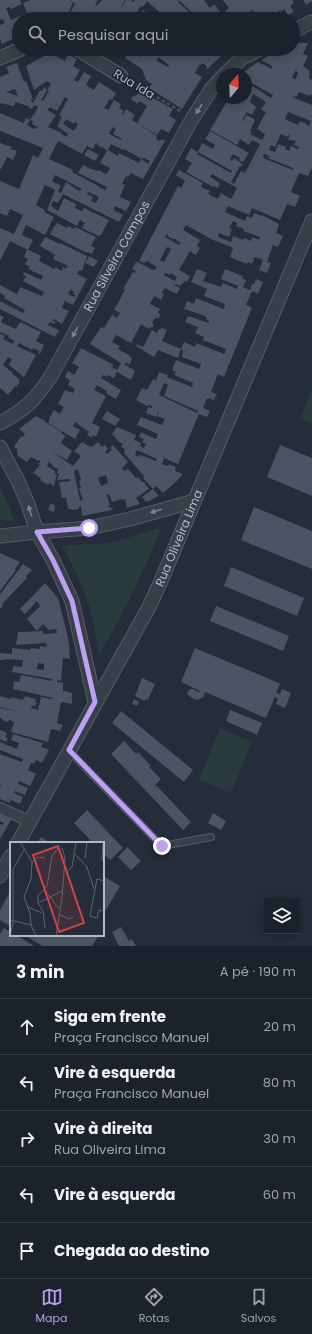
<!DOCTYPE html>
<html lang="pt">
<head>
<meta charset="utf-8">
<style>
  body { margin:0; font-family:Poppins,sans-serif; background:#282f37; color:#f1f3f6 }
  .controls { position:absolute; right:12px; bottom:12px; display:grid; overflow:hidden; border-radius:0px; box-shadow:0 2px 10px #0003 }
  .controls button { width:36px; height:36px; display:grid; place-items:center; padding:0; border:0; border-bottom:1px solid #393f47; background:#1b222b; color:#f1f3f6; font:20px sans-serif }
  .compass { position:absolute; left:216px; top:68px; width:36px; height:36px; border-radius:50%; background:#1b222b; box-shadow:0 2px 10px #0003; rotate:19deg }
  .stop { position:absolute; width:12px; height:12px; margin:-9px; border:3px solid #bca0f2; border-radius:50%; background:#fff }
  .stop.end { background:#bca0f2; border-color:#fff; box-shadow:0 1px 4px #0008 }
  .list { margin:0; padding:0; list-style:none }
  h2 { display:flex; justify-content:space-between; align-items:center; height:52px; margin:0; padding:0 16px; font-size:17px }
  h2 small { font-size:13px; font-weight:400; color:#a0a4a9 }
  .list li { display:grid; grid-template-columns:26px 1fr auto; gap:12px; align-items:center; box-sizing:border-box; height:56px; padding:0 16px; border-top:1px solid #393f47 }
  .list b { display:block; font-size:15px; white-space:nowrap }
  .list p { margin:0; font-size:13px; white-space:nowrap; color:#a0a4a9 }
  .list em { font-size:13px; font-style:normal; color:#a0a4a9 }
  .icon { flex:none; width:22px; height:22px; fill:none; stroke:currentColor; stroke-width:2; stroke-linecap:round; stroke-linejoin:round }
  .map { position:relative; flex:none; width:312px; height:946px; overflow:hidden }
  .search { position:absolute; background:#1b222b; box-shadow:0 2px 10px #0003; left:12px; right:12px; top:12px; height:44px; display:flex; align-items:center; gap:10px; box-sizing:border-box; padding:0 14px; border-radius:22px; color:#a0a4a9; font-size:15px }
  .sheet { height:332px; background:#1b222b }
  nav { display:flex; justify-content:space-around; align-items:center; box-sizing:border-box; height:56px; border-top:1px solid #393f47; background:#1b222b; font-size:11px; color:#a0a4a9 }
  nav a { display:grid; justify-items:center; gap:2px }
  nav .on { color:#bca0f2 }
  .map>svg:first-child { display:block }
</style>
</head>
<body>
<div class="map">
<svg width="312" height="946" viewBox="0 0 312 946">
  <rect width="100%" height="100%" fill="#242d39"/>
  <!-- green -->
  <path fill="#293b3c" d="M312,389V424L300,419Z
    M0,488L10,508L14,521L0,520Z
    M159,528L160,531C143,574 123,615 99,655C96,633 92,612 84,592C78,576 70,562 63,546L64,545L97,544L113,542L137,535Z
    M220,728L252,742L231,793L199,780Z"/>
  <!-- building -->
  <path fill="#4a5462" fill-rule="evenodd" d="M0,0H20L22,4L11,9L10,7L6,8L11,20L27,13L23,3L31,0H70L73,2L66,19H19V36L2,44L0,39V25L5,23L3,19L0,20Z
    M71,0H98L95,6H96L102,0H125L121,7H122L126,0H131L134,2L135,0H204L210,8L214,4L222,14L229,8L223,0H292L294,3L290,6L294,12L288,15L284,9L281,12L280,10L273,15L276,19H266L260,12L256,16L252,10L249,12L255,19H198L180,1L178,2L189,12L183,19H167L147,1L143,7L141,6L134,18L136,19H66L68,16L71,18L73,14L70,13L75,4Z
    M303,0H312V1L306,5Z
    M143,10L150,15L152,12L158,15L155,19H138Z
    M296,43H308L303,54L308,56L303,66L310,71L309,78L312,80V94L310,96L299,92L296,97L294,96V98L312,105V168L308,176L299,173L291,192L300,196L295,207L287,204L280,220L252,208L249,215L228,206L225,212L245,221L247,216L252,218L254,213L262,216V215L279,224L276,233L283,236L278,247L273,245L267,262L271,263L267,273L259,270L263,260L255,257L252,264L248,262L247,264L230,257L233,248L211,239L186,225L183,230L200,240L197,246L200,248L196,255L190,251L179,270L190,276L187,282L185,281L180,286L175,284L174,285L180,288L177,294L165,288L162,293L164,294L161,300L154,296L150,304L160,309L158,313L161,314L158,319L155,318L152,323L154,324L152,328L151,327L149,329L141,324L131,343L116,335L112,342L120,346L118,349L129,355L132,359L130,364L125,363L124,364L135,371L131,380L117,372L114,378L108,375L107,377L103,375L101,378L121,390L116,399L106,393L107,391L97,385L94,390L106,396L92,423L100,427L96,437L93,435L92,438L87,435L89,432L75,422L73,426L80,430L75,439L48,423L50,420L49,419L54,410L60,414L64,407L58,404L65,390L73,393L75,389L68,385L70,380L65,377L68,371L74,375L79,367L72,363L81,348L114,365L112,367L117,370L121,363L90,344L101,327L104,328L112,315L117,318L120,313L114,310L125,290L123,289L133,272L135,273L136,271L132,269L136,262H138L153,270L154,269L155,270L157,267L147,261L144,263L139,261L178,186L181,188L185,181L176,175L179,170L203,183L201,187L210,191L208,194L218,199L221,193L231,199L237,188L212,174L210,177L220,183L218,188L214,186L213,187L186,172L192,163L185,159L191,148L198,152L202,143L213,149L215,145L205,139L209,134H208L210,131L249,153L243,162L239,160L240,158L233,154L231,157L230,159L232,161L234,158L243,164L241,167L240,166L231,182L234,184L241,171L245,173L260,144L252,140L249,145L240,139L237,145L210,130L229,98H246V82L271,98L273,95L246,80V74H241L258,62L272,69V66L261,60L280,49H293V44ZM295,71L298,72L296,79L292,78ZM253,94L266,102L261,110L266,112L257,129L265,134L262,140L250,134L252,132L250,131L255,120L247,115L243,121H242L247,112L252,115L256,107L250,102ZM288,112L311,121L309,126L307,125V124L300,121L298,125L285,119ZM281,134L288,137L289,134L290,135L288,140L296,141L294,145L299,147L298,149L291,146L289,151L285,149L286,147L278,144L275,152L269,150L271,145L275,147ZM198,152L232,171L231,173L197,154ZM264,154L269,156L268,158L293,168V170L263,158ZM233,221L237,223L236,226L244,229L243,231L260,237L259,240L252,237L251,241L244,238L243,240L233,236L231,242L218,237L219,233L229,237L232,229L229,228ZM167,234L169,237L173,239H176V240L181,243L179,245L165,237ZM167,247L171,249L164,262L160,260ZM165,273L170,275L171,273L177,277L175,281L164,275Z
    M94,49H115L113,54L104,55Z
    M125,49H139L136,55L140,57L144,49H168L175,54L177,51L174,49H193L204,55L205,53L200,49H229L207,69L206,68L207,66L202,63L201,65L200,64L195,73L202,77L182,109L149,88L152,84L146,80L142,69L125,58L129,52ZM158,57L169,65L168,67L157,61Z
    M47,51L65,61L68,54L77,59L73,66L80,70L74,80L78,82L84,72L91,76L86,85L94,90L99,82L116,93L112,100L110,99L104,108L109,110L114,100L121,104L119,108L124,111L121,114L123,115L126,109L135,115L132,120L157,136L156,139L160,141L162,139L165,141L143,179L131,173L128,177L126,176L122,184L125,185L120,197L131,202L126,211L115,206L114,210L123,215L119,222L63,194L58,203L53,201L51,206L58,211L64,198L76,204L75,208L82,211L84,208L109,220L101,235L98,236L82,228L85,223L80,220L77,226L47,210L55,190L45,185L36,205L45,210L44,212L54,217L45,235L26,225L22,235L33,240L28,250L10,241L0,261V228L14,234L23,215L10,209L7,216L0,213V181L19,189L33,155L38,158L43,148L0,131V113L24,123L26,118L30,120L27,125L34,129L37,128L38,127L32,124L33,121L30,120L33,115H34L38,107L35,105L31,109L28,106L15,102L14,106L0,103V77L9,73L6,67L17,63L24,82L26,81L33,99L30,100L33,103L40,90L42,91L44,87L47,90L41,100L43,101L49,91L47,90L51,84L47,81L34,90L26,66L44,56ZM15,89L18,96L6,92ZM65,97L68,99L59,115L62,117L57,126L68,134L67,137L61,134L62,133L48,127L56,115L47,110L50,107L57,111ZM66,119L74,124L75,122L78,124L74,131L63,124ZM113,127L116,129L113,134L122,139L121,140L109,134ZM58,141L82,154L87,146L93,149L96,143L98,144L97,145L107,150L100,163L110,168L106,174L98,170L97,171L92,169H91L83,165L78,173L107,187L105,190L97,186V185L72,172L73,170L49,159ZM111,144L123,150L124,149L142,159L144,158L150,161L148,164L141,159L139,163L119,153L118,156L108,150ZM55,175L82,189L79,191L66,182L61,193L58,192L61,186L52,181ZM88,192L99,197L96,203L91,201L93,197L87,194Z
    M142,92L173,109L169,116L176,120L169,133L161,129L157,135L137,123L147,106L139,101L138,104L131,99L132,97Z
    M0,143L12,147L11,149L17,151L13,160L7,157L1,169H0Z
    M88,149L99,155L95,161L84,155Z
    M57,223L67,228L68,226L74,229L75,227L96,237L91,246L95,248L92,254L88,252L87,253L50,234L55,225L56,226Z
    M45,237L60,244V243L87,256L82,271L79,270L77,274L87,279L73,305L65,301V299L62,308L69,311L62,324L54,319L52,320L56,322L54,324L50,322L48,325L59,330L55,337L0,309V301L23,313L25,310L4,298L5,296L0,293V285L17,294L20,287L42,296L44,292L23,281L26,276L23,275L24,272L41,280L43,276L32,271L28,268L30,267L25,264L28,259L24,257L27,249L41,256L39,261L54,269L55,267L62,271L63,267L66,269L68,266L53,259L55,255L40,246ZM72,287L71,290L74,292L73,294L76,295L74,297L68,294Z
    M89,256L98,261L94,267L85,263Z
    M197,269L207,273L203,281L221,287L223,283L237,289L238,286L221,279L225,269L243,276L242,278L246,280L243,287L250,290L252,284H254L256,279L263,282L258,294L252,291L246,305L252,308L245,325L224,377L218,374L211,392L217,394L214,400L208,398L206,400L203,408L210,411L207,417L199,414L178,464L164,458L162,464L168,466L169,464L176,467L175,469L176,470L175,471L183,474L176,482L163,493L156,486L153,489L143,478L144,476L124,453L125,449L121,447L123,444L119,442L112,434L117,427L136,435L134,440L141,443L140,446L144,448L146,444L142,442L144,439L139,437L141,432L156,439L158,434L137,425L141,417L162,425L165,419L157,416L159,412L158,411L156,417L146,413L148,407L152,408V406L148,405L147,406L136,400L142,388L147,390L153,379L156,380L159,372L168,375L167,377L192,387L193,383L174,375L176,372L172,370L176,360L199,369L200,367L201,364L182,357L183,350L181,349L184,342L195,347L196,343L224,354L226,349L203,340L204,337L195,333L198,327L185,322L188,316L209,323V321L206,320L207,318L203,315L184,309L187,301L194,304L196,298L224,309L225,304L204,296L207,289L191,282ZM164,383L168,385L164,396L198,411L197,413L159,395ZM137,450L157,459L156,461L140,455L138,457L135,455Z
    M0,315L4,317L1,322L16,329L20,322L41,332L36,341L44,345L40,354L38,353L39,351L33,348L32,350L19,343L17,346L36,355L24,377L9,365L12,359L8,357L3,365L13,373L12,374L19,379V381L20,382L16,387L15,386L8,395L0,388V334L5,336L3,339L13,344L14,341L8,337L9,336L0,332Z
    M163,328L167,330L162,341L181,349L178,358L158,350L154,357L136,346L137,344L143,347L152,330L157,333L159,329Z
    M107,411L120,419L115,426L102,419Z
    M36,416L45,421V422L62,432L61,433L65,436L61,443L72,451L67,460L51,451L73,466L81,456L74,451L82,442L91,447L98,442L102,447L105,445L108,449L105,452L107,454L112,450L110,448L113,445L128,462L122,468L124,471L128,469L136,478L138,477L142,482H144L149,489L136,498L140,504L127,508L125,499L122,500V499L112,502L109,494L107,495L110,505L108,506L110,508L112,507L113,510L82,516L81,506L79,507V509L72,510L71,509H68L66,498H62L59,482L70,481L69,479L57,480L59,474L57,473L58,469L52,466L53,465L49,462L47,466L55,471L54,473L57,474L54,486L49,483L48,485L40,480L41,478L33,473L40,465L38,464L41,461L39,460L38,461L31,457L27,462L18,456L17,449L14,447L21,436L23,437L25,434L19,429ZM78,469L81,480L79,481L81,488H79L83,500L80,501L74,471ZM106,475L108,483L101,486L98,478Z
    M280,445L312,458V496L267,477Z
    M153,489L159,496L146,502L142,497Z
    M50,504L55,505L54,512L48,510Z
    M254,507L312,531V569L241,540Z
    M0,553L20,562L15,569L16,570L0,591Z
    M23,564L32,570L26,576L27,578L2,604L3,605L0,609V594Z
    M231,567L304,598L297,616L224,586Z
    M45,583L58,598L66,629L69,645L70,659L63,658L61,681L57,680V682L63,683V691L72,693V704L61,702L57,723L63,725L60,731L51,729L48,742L11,732L14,722L9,720L8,722L2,720V718H0V708L19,712L0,707V696L11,699V697L23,700L25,696L36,699L35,702L37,703L35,706H32L31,708L38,710L41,697L52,699L53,698L13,689L14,681L19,682L21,675L52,681V679L12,672L13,666L22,667L23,660L5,659V660H0V653L12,654V648L30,650L31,648L40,649V646L47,647L46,643L16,645L18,632L43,631V634L57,633L56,629L49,630L43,624L37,631L27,619L40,606L37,601L25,614L20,609ZM38,663L44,664V670L37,669Z
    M216,606L289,636L283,651L210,621Z
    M195,648L279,683L280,684L276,693L280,694L282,689L291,693L285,708L276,704L278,698L275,697L266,718L205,692L203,697L200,699L197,700L190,697L187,693L190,689H193L199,692L200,691L181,682Z
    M142,678L155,684L148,700L146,699L145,701L135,696Z
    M134,699L139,702L137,706L132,704Z
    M230,710L262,723L257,735L226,721Z
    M121,711L193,770L184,782L112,723Z
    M0,730L7,733L5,737L8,738L6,742L0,739Z
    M13,734L43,743L41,747L49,750L42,763L36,760L34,764L31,763L28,770L36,774L30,786L19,781L18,784L28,788L25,795L15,791L14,793L23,797L20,804L11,800L10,803L0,799V788L1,785H0V754L22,762L23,759L0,750V742L17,749L19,743L11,740Z
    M124,741L136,754L138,752L151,766L149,767L161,779L155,785L156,787L157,786L191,822L183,830L111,754Z
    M87,810L123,848L110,860L103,853V843H93L74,823Z
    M0,812L12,818L0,839V824L3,825L4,823L0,821Z
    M213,813L226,821L221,830L208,823Z
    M41,837L50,843H37Z
    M127,847L141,861L131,870L118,857Z
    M103,876L120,886L103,915Z
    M11,890V927L0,920V910Z
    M121,927L129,941L132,939L136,946H119L112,932Z
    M4,928L11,932V935H16L34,946H0V934Z
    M24,935H99L92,946H43Z"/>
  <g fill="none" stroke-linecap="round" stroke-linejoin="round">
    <defs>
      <path id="service" d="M69,751L162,846L211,837"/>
      <path id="pedestrian" d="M0,808L29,821"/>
      <g id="minor">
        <path d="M293,32L311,22"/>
        <path d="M77,49L121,76"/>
        <path d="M0,58L21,49"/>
        <path d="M225,74L242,58L260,49"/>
        <path id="s1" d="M0,423C25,410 36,399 51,376L192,119L212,88L222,77"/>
        <path d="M0,447L18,481L28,504L37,532L89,528L130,519L194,501"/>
        <path d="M0,536L37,532L53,560L72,601L95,702"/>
        <path id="s2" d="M18,843L149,607L161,581L312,221"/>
        <path d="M0,876L11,856"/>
      </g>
    </defs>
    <!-- service casing -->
    <use href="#service" stroke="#565c67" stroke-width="8"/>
    <!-- pedestrian casing -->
    <use href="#pedestrian" stroke="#565c67" stroke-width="12"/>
    <!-- minor casing -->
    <use href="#minor" stroke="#565c67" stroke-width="15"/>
    <!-- path -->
    <path stroke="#47585b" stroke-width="2.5" stroke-dasharray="3 3" stroke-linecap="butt" d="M131,82L182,112"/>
    <!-- service -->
    <use href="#service" stroke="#373f49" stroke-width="6"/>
    <!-- pedestrian -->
    <use href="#pedestrian" stroke="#373f49" stroke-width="10"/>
    <!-- minor -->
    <use href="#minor" stroke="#373f49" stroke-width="13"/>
  </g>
  <!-- one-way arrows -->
  <defs><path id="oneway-solid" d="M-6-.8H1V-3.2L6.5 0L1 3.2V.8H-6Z"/></defs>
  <g fill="#7b828d">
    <use href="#oneway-solid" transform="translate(199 109) rotate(123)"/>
    <use href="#oneway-solid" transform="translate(75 332) rotate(119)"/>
    <use href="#oneway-solid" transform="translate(30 511) rotate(-108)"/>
    <use href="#oneway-solid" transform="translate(156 511) rotate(164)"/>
  </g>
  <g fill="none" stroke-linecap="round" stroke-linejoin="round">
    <!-- route -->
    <path stroke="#bca0f2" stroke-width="5" d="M89,528L37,532L53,560L72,601L95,702L69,750L162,846"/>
  </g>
  <g text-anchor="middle" stroke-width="3" stroke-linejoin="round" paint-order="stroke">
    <!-- street labels -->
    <g font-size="12" fill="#b3b9c5" stroke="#1d242e">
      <text transform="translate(134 84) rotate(31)" y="4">Rua Ida</text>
      <text dy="4" stroke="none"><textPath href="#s1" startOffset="207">Rua Silveira Campos</textPath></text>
      <text dy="4" stroke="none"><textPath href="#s2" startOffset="345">Rua Oliveira Lima</textPath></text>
    </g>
  </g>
  <!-- overview -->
  <g transform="translate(10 842)">
    <rect width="94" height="94" fill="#242d39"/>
    <path fill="none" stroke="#5d6571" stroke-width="1" d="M10,0L22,20L21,37L14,55L20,71L21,83M64,11L77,25L84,47M75,16L77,0M92,19L93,2M22,20L28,15L35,16M58,29L62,25L66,0M94,39L87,37L80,74L87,76L89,68L94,69M34,48L40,55L52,49M28,61V54L37,44L42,14L48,6M28,61L40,55L49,67M28,61L33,69L35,86M18,65L32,71M49,72L59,77L63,75M0,78L21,83L26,94M0,93L3,82V27L14,8M46,94L52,56L55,16L52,6M67,94H80"/>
    <path fill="#cf4547" fill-opacity="0.15" stroke="#cf4547" stroke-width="2" d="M48,4L74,81L49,90L23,13Z"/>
    <rect width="94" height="94" fill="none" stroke="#b3b9c5" stroke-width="2"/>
  </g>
</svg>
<div class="controls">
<button><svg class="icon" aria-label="layers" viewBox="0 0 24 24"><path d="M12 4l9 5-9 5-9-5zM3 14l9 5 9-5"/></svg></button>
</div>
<svg class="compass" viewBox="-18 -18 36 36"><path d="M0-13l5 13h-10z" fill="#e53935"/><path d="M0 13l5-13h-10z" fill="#a0a4a9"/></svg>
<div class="stop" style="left:89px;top:528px"></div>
<div class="stop end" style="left:162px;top:846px"></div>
<div class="search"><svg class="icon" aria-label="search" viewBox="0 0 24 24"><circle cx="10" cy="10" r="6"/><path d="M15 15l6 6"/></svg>Pesquisar aqui</div>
</div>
<section class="sheet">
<h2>3 min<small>A pé · 190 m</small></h2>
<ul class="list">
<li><svg class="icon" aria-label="ahead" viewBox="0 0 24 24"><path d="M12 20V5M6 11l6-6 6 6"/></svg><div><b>Siga em frente</b><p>Praça Francisco Manuel</p></div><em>20 m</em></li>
<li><svg class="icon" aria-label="left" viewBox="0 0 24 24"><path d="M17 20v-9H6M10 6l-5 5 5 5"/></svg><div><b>Vire à esquerda</b><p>Praça Francisco Manuel</p></div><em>80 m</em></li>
<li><svg class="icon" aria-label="right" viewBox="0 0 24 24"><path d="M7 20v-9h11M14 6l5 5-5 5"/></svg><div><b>Vire à direita</b><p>Rua Oliveira Lima</p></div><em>30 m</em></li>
<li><svg class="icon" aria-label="left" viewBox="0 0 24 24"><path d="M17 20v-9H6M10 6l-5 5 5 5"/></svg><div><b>Vire à esquerda</b></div><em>60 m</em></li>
<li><svg class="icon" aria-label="arrive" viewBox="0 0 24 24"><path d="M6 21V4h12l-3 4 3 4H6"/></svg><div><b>Chegada ao destino</b></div></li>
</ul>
</section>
<nav>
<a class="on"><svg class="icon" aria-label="map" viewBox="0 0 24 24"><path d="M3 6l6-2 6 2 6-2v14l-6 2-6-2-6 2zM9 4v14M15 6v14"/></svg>Mapa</a>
<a><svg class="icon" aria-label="directions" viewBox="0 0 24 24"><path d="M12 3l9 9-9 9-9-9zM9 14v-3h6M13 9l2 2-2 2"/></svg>Rotas</a>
<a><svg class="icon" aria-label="saved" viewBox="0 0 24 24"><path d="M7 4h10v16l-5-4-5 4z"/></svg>Salvos</a>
</nav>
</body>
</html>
